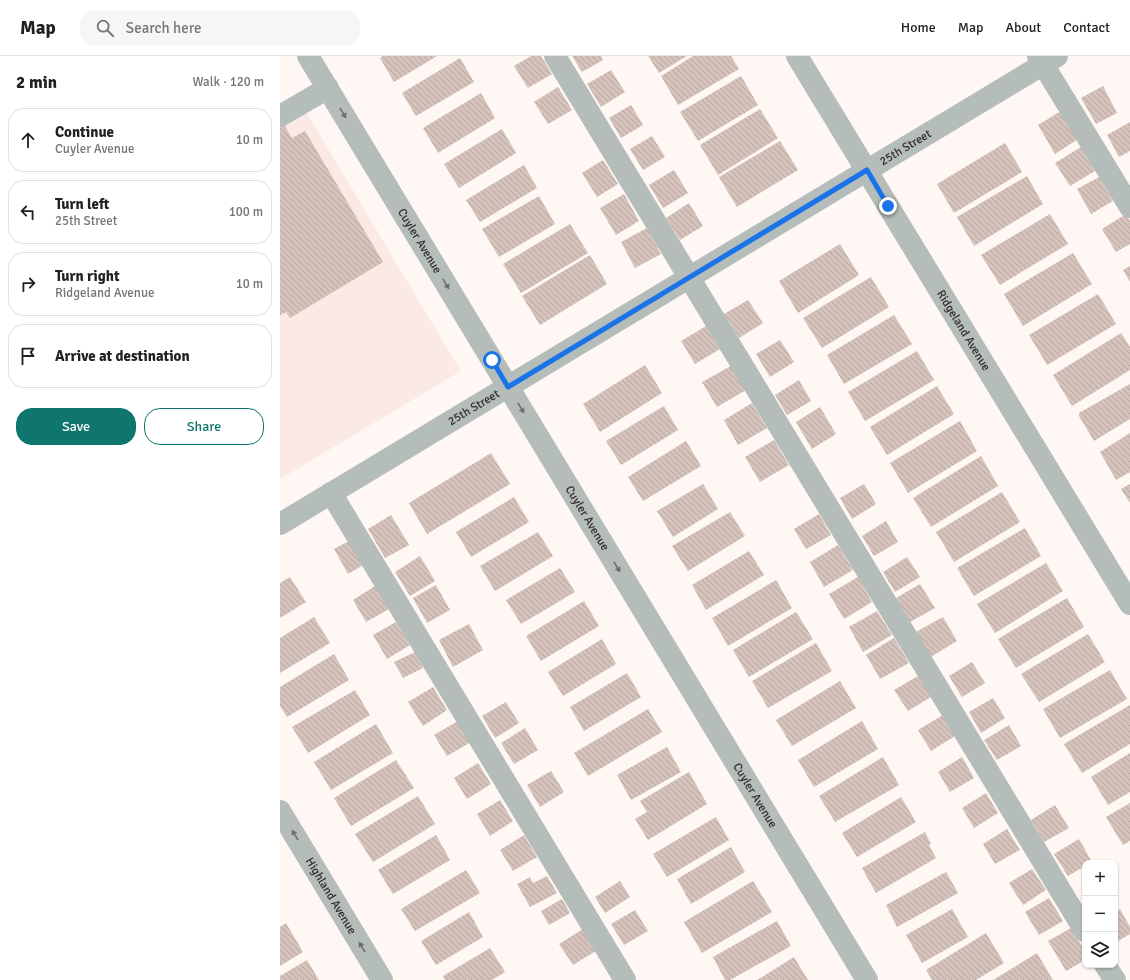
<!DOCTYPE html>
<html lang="en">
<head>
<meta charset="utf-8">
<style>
  body { margin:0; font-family:Signika,sans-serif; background:#f6f6f6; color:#202124 }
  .controls { position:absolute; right:12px; bottom:12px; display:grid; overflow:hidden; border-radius:8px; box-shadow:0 1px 3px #0004 }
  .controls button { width:36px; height:36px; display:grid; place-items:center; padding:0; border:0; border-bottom:1px solid #e0e0e0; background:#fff; color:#202124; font:20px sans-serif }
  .stop { position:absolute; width:12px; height:12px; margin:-9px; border:3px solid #1a73e8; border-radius:50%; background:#fff }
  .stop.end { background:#1a73e8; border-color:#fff; box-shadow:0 1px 4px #0008 }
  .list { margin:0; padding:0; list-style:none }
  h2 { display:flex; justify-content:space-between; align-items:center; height:52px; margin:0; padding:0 16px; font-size:17px }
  h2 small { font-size:13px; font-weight:400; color:#757577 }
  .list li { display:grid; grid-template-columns:26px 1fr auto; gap:12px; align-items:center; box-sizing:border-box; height:64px; margin:0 8px 8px; padding:0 8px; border:1px solid #e0e0e0; border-radius:16px }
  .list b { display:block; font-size:15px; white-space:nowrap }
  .list p { margin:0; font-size:13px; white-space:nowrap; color:#757577 }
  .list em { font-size:13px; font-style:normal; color:#757577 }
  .actions { display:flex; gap:8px; padding:12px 16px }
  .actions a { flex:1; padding:9px 0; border:1px solid #0f766e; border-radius:16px; text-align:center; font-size:14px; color:#0f766e }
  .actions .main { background:#0f766e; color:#fff }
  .icon { flex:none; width:22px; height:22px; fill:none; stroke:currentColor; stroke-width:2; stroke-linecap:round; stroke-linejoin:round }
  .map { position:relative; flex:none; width:850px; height:924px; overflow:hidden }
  header { display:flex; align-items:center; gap:24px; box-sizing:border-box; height:56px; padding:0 20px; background:#fff; border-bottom:1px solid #e0e0e0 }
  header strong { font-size:19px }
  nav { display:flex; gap:22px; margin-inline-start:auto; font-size:14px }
  .search { width:280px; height:36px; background:#f6f6f6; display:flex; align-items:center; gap:10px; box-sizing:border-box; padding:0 14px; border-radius:16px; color:#757577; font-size:15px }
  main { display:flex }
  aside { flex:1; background:#fff }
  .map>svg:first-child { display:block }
</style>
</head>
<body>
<header>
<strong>Map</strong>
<div class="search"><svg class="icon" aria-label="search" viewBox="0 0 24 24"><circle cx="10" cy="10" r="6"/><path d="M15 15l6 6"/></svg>Search here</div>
<nav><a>Home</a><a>Map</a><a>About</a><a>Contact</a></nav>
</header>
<main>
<aside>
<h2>2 min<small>Walk · 120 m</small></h2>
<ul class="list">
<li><svg class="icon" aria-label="ahead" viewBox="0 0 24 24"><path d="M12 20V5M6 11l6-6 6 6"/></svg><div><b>Continue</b><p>Cuyler Avenue</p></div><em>10 m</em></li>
<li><svg class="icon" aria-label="left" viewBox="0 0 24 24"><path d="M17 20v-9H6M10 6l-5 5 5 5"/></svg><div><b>Turn left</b><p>25th Street</p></div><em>100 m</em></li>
<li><svg class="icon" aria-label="right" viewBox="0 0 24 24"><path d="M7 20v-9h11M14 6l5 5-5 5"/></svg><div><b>Turn right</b><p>Ridgeland Avenue</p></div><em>10 m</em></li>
<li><svg class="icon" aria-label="arrive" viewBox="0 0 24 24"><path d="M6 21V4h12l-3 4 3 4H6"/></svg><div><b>Arrive at destination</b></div></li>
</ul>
<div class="actions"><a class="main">Save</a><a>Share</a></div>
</aside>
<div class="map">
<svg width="850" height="924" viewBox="0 0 850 924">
  <defs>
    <pattern id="building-back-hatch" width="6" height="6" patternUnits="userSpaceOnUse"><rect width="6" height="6" fill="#d5c2ba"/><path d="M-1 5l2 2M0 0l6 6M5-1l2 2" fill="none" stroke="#b7a7a0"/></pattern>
  </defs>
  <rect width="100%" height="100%" fill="#fff7f3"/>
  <!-- built -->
  <path fill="#faeae3" d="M25,54L181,315L0,423V69Z"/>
  <!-- building -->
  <path fill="url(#building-back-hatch)" d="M103,0H157L114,26L100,2Z
    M251,0H261L272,18L248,32L234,10Z
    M292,0H321L323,4L302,16Z
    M368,0H407L379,17Z
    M413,0H451L459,13L398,49L381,20Z
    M180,2L194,26L136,60L122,37Z
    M331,14L345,36L321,51L307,28Z
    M461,20L478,49L418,85L400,56Z
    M823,30L837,57L816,68L801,42Z
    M278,31L292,54L268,68L254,46Z
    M201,37L215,62L158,97L143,72Z
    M351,49L363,69L341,82L329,62Z
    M480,53L498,82L438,119L420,89Z
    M781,55L798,83L775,98L758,69Z
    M850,66V95L839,101L827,79Z
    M3,67L12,82L25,75L103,206L10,262L6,256L0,259V68Z
    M222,73L236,97L179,132L164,108Z
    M372,80L385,101L363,114L350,93Z
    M500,85L518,114L457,151L439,121Z
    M725,87L742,116L674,157L657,128Z
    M801,91L815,115L790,130L775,107Z
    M323,104L338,128L317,141L302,117Z
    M244,109L257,132L200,166L186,144Z
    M394,114L408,137L383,152L369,129Z
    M747,120L763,148L694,190L677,161Z
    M819,121L833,145L811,158L797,133Z
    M344,138L359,165L336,179L320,152Z
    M259,140L275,168L219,201L202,173Z
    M409,147L423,170L400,184L386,162Z
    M770,158L788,188L720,229L701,199Z
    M846,158L850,165V188L836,196L822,173Z
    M290,168L308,197L241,237L223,208Z
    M367,172L381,198L355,212L341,186Z
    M560,188L579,219L518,257L499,225Z
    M793,197L812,228L743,270L724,238Z
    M310,199L327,228L260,269L242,240Z
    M850,210V226L843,214Z
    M591,221L609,251L542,292L523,262Z
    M818,238L836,268L767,309L749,279Z
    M468,244L483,267L459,282L444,258Z
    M614,259L632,288L564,328L547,299Z
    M426,270L440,293L415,308L401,285Z
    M841,277L850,291V314L792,350L773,319Z
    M500,284L514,306L490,321L476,298Z
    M637,295L654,324L585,365L568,336Z
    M365,309L382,337L320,376L303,348Z
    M451,310L466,334L437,351L422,326Z
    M519,324L531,345L507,359L495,339Z
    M850,328V363L814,385L799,360V357Z
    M657,330L674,358L607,399L590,371Z
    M472,347L487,372L458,389L444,364Z
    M384,350L398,374L341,409L326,385Z
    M540,351L556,378L532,393L516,366Z
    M680,365L697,395L628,437L610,407Z
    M850,377V416L836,424L820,396Z
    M494,384L509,409L480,426L465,401Z
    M406,385L421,410L363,445L348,421Z
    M211,397L230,428L147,478L129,447Z
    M701,400L718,430L651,471L633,442Z
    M423,428L438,453L393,481L377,455Z
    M584,428L596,448L572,463L560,442Z
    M850,428V447L841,433Z
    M722,436L740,466L674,506L656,476Z
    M234,441L249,466L191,501L176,476Z
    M450,456L465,480L408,515L392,490Z
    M539,458L551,479L526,493L514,473Z
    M111,459L129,489L105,502L88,473Z
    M606,465L618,486L594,500L582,480Z
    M745,472L761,500L694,540L677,512Z
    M258,476L273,500L215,535L200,510Z
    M71,484L85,508L68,518L54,493Z
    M558,489L573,514L544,531L530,506Z
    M469,495L484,519L426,554L412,529Z
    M140,500L155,525L130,540L115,516Z
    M627,501L640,521L615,536L603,516Z
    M766,507L783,535L715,577L697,548Z
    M280,512L295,536L241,568L226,544Z
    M10,521L26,546L0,562V527Z
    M578,521L592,546L564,563L549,538Z
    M496,524L512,552L448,590L432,562Z
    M640,528L655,552L630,566L616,542Z
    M156,529L170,554L147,567L133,542Z
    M95,530L109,553L86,566L73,544Z
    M787,542L804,571L736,612L718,583Z
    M304,545L319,570L261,605L246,580Z
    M597,555L612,579L583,596L569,571Z
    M516,556L533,583L469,621L453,594Z
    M34,561L50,587L0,617V582Z
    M663,561L677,585L649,602L634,577Z
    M116,566L130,589L107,603L93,579Z
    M189,568L203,594L173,611L159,584Z
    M808,578L825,606L759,646L741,618Z
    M614,582L629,607L600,623L586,599Z
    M322,583L336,608L283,640L268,616Z
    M536,587L552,615L488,652L472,625Z
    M135,596L143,612L123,622L114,606Z
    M54,598L69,624L7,661L0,650V631Z
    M692,606L705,627L682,641L669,620Z
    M830,614L847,643L780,682L763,653Z
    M347,617L361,641L304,675L290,651Z
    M638,620L651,641L628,655L614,634Z
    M560,625L576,652L512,690L496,664Z
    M153,631L167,654L143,670L128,646Z
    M75,634L90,659L28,697L12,671Z
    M713,642L725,662L701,677L689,656Z
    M226,646L239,667L215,682L202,660Z
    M850,649V688L802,717L784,688Z
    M368,653L382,676L308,720L294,697Z
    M663,659L675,680L651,695L638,674Z
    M178,665L191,686L167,700L154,679Z
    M582,665L598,693L534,731L518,704Z
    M96,668L113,697L51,734L34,706Z
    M729,669L741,690L717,704L704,684Z
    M245,672L258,694L234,708L221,687Z
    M387,691L401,716L351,744L337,719Z
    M850,697V736L828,749L811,721Z
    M603,701L619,729L555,766L539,740Z
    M682,701L694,722L670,736L658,716Z
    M116,704L134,732L71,770L54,742Z
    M198,707L211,728L187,743L174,722Z
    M271,715L284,736L260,751L247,729Z
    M409,716L427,748L368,784L355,763L367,756L360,745Z
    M706,737L718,757L694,772L682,752Z
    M138,740L155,768L93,806L75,778Z
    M621,741L636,766L577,801L562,777Z
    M220,744L233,765L210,780L197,758Z
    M850,747V785L843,789L826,761Z
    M775,749L789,772L764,786L751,764Z
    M436,761L449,784L387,821L373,798Z
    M727,773L740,794L715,808L703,788Z
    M645,776L651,788L649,789L656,802L596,837L582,812Z
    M156,779L170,804L113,838L98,814Z
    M244,779L257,801L233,815L220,794Z
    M799,783L812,806L805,807V810L788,820L774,798Z
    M451,791L465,816L411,848L397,823Z
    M752,813L766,834L743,849L729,827Z
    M186,814L200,837L135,875L121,853Z
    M666,816L678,837L617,871L606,849Z
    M267,820L277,837L250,851L237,828L250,821L253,827Z
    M340,825L350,841L325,857L315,841Z
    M473,825L492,856L422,897L404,866Z
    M769,842L783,865L759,879L745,856Z
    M282,843L290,857L269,869L261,855Z
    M672,853L688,881L642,907L626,879Z
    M840,853L850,871V878L835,887V856Z
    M355,854L368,875L344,889L331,868Z
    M189,856L203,881L156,909L141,885Z
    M497,865L511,890L450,924H445L433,901Z
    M6,867L23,896L0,910V871Z
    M791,872L805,895V904L786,915L768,885Z
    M303,873L316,895L293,909L279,888Z
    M706,877L724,907L696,924H652L646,914Z
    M210,892L225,916L212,924H165L163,920Z
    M757,897L773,924H713Z
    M514,901L528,924H477Z
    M27,904L39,924H0V920Z"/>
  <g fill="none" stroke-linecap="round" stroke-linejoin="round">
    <!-- minor -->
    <g stroke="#b4bdba" stroke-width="22">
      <path id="s1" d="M28,0L587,924"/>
      <path d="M275,0L805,875"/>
      <path id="s2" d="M517,0L850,548"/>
      <path d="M758,0L850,151"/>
      <path d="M0,60L48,32"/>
      <path d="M51,437L345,924"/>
      <path id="s3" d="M0,468L777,0"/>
      <path id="s4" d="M0,755L102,924"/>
      <path d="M825,909L835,924"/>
    </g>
  </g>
  <!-- one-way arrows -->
  <defs><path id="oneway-solid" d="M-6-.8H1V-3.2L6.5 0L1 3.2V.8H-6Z"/></defs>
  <g fill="#6d6d6a">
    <use href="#oneway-solid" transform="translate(63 57) rotate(59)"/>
    <use href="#oneway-solid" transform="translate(166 228) rotate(59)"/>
    <use href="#oneway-solid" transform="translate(241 352) rotate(59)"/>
    <use href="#oneway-solid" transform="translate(337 511) rotate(59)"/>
    <use href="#oneway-solid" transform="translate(15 779) rotate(-121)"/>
    <use href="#oneway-solid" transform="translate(82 891) rotate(-121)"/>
  </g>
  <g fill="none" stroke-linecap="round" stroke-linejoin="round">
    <!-- route -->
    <path stroke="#1a73e8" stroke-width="5" d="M212,304L228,331L587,114L608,150"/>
  </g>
  <g text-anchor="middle" stroke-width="4" stroke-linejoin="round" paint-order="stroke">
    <!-- street labels -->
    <g font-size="12" fill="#332c29" stroke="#fff">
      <text dy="4" stroke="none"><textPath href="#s3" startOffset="730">25th Street</textPath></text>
      <text dy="4" stroke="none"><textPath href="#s1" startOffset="216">Cuyler Avenue</textPath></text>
      <text dy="4" stroke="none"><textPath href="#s2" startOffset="321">Ridgeland Avenue</textPath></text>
      <text dy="4" stroke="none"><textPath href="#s3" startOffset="226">25th Street</textPath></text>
      <text dy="4" stroke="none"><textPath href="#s1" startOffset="540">Cuyler Avenue</textPath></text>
      <text dy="4" stroke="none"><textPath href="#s1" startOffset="864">Cuyler Avenue</textPath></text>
      <text dy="4" stroke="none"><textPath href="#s4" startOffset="99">Highland Avenue</textPath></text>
    </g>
  </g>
</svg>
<div class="controls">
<button>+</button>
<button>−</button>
<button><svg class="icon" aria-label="layers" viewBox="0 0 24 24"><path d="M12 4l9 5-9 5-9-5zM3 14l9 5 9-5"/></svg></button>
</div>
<div class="stop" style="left:212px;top:304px"></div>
<div class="stop end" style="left:608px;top:150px"></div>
</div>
</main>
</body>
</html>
